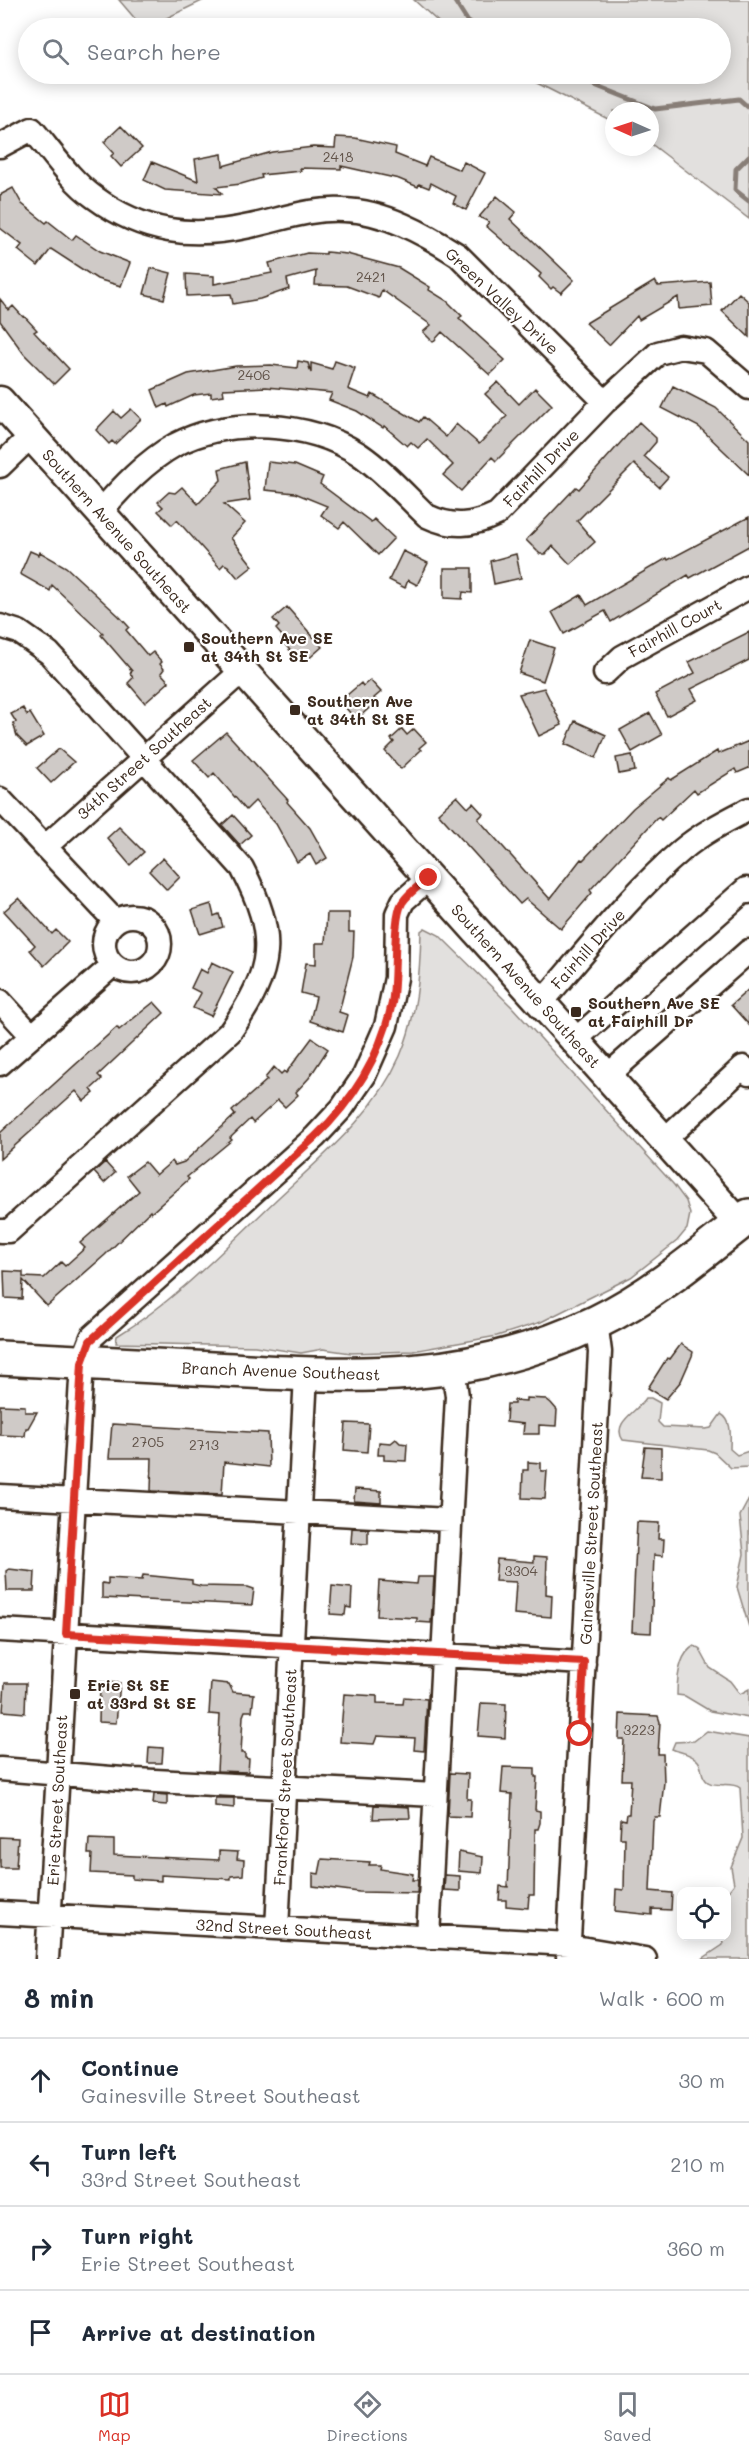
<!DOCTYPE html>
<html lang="en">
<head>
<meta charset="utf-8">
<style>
  body { margin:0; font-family:Mali,sans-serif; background:#f6f6f7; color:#1f2937 }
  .controls { position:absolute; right:18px; bottom:18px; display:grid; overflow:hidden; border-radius:12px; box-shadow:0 3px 15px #0003 }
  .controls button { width:54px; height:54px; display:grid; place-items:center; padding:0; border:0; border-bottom:2px solid #e0e1e3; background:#fff; color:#1f2937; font:30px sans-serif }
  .compass { position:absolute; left:605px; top:102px; width:54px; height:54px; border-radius:50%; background:#fff; box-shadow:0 3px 15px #0003; rotate:273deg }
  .stop { position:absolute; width:18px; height:18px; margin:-14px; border:4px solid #d93025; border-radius:50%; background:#fff }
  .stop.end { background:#d93025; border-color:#fff; box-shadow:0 2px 6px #0008 }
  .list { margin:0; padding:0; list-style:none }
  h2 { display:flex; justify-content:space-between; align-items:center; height:78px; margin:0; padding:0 24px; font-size:26px }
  h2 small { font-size:20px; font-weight:400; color:#747a83 }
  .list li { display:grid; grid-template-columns:39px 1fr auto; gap:18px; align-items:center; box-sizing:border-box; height:84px; padding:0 24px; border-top:2px solid #e0e1e3 }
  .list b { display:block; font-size:22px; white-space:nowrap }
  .list p { margin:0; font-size:20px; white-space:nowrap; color:#747a83 }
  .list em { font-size:20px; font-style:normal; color:#747a83 }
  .icon { flex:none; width:33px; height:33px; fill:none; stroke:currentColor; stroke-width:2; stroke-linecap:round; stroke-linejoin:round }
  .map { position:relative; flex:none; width:749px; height:1959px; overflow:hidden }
  .search { position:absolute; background:#fff; box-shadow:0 3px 15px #0003; left:18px; right:18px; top:18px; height:66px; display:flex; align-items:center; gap:15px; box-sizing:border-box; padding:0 21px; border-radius:33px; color:#747a83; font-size:22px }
  .sheet { height:414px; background:#fff }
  nav { display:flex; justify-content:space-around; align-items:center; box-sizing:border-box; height:84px; border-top:2px solid #e0e1e3; background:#fff; font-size:16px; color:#747a83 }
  nav a { display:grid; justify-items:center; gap:3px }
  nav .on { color:#d93025 }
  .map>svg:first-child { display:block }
</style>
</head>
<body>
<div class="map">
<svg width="749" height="1959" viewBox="0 0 749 1959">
  <rect width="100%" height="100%" fill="#fff"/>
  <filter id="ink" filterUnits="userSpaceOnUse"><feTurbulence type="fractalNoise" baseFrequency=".0167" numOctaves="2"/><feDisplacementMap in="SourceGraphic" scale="12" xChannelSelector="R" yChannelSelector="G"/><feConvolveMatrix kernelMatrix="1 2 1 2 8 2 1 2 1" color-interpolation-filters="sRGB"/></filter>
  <g filter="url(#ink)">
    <!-- green -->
    <path fill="#e2e0de" stroke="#8e857e" stroke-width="1.5" d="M119,0H204L146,28H143Z
      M414,0H749V219L650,143V111H614V122L519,74H720V28H445Z
      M425,928L439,935L512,1007L674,1185L686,1201L690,1214L687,1229L677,1241L631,1277L541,1322L497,1336L413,1351L351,1353L323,1349L301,1353L255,1346L116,1343L117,1336C178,1299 227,1246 279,1197C325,1154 374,1115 400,1056C417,1016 420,975 421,931Z
      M646,1398H651L660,1403L658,1422L663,1427L706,1429L711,1428L721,1414C733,1421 730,1437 730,1449L737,1455L749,1451V1467L731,1468L715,1453L708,1450L623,1440C611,1423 638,1411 646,1398Z
      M749,1499V1627L737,1587L744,1554L740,1516Z
      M694,1646L699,1648L710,1668L730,1681L740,1694L749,1689V1718L710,1711L685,1696L677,1695C677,1679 679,1654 694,1646Z
      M707,1731L749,1738V1959H702L723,1945L722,1937L726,1936L727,1893L734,1884L731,1867L743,1838L740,1788C731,1781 717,1788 708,1782C700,1777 703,1767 698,1761C691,1753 681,1753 672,1749L675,1742L694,1741Z"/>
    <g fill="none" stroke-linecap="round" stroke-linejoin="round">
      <!-- stream -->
      <path stroke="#887e77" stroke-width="5" d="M454,0L468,22L478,28
        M567,74L655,109L739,99L749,108
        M749,156L736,169L735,190L749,201"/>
    </g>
    <!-- building -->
    <path fill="#cfcac7" stroke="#3b2a1e" stroke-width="1.5" d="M121,126L142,148L121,167L111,156L114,153L104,142Z
      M336,137L355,138L396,147L395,154L425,166L429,157L460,170L464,162L485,173L466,210L453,203L456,196L431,183L429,188L419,184L418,187L399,179L341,166V169L300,168L301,171L261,175L262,178L241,184L216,187L222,194L165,190L144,180L152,162L198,181L195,159L222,154L223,166L272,152L313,147L335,148Z
      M13,188L22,204L46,223L48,221L72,240L76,235L100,251L130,263L121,286L97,279L51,249L38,266L18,250L22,245L0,228V195Z
      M497,196L516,212L510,219L574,280L561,293L553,287L551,289L539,277L541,274L486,226L489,222L479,217Z
      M326,252L347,254L399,268L430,287L429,290L447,301L462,316L459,318L505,360L490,375L442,332L433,342L423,332L431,325L382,290L379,298L347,286L315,285L316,271L287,279L289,289L260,299L233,304L231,294L187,296L186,274L214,276V284L272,273L269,263L307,253L326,254Z
      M151,268L171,273L164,299L144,294Z
      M655,281L658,286L710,282L712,306L679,309L678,297L639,320L637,316L609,345L586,323Z
      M739,293L749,302V337L722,311Z
      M0,299L9,310L13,306L23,317L24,316L37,330L34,332L69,369L54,384L24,354L0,321Z
      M298,361L308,363L311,373V363L332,369L335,361L355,368L348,389L370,398L372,394L419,422L423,417L446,437L456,424L479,444L507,416L485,394L498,382L519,404L535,388L552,405L496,461L492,457L461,491L443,475L453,465L427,439L418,448L411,442L407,446L384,426L383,428L357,411L329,400L332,393L266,387L223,389L224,395L211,397V393L194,395L168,407L167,404L159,408L152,390L188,374L236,366L271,365L297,368Z
      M673,386L716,408L749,440V475L699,427L662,408Z
      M131,409L141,419L115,444L112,441L109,444L96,430L114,411L121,418Z
      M639,422L656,438V442L644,456L668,477L659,487L634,464L577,521L595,542L570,564L553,546L546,554H540L526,540L576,487L579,489Z
      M245,462L250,500L224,504L245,523L231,538L253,566L238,578L228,566L224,564L220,568L177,520L172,525L158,511L163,507L158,502L169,492L175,493L182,487L198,504L221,480L219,469Z
      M268,462L295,465L323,477L320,484L371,522L374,519L394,538L378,555L344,522L339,528L321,515L327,506L295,493L265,490Z
      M749,517V546L690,578L688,575L611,622L605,611L564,634L552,612L581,595L587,605L667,558L668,560Z
      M30,551L39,555L40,552L66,567L119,616L129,627L126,630L148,656L153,652L162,662L160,664L164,669L161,673L169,682L145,703L128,683L133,678L130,673L132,671L101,635L103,633L52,585L50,591L20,574Z
      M403,551L428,563L417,585L408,580L405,588L389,580Z
      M516,554L521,578L494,584L490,561Z
      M444,568H472V593L463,592L462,599L444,598Z
      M287,607L322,647L305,662L297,653L295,656L281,640L283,637L276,629L279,626L273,619Z
      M749,632V660L691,689L697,700L667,716L655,694L695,673L689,662Z
      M530,640L554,648L543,681L519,673Z
      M370,680L381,692L374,698L377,701L356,720L340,701L361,683L363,686Z
      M544,688L562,725L539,736L519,694Z
      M23,708L27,715L30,713L44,736L27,746L17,736L13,723L16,722L11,714Z
      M650,713L662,735L632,752L620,730Z
      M575,721L606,735L596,758L565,744Z
      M402,729L407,735L414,729L426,742L419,748L421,750L401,769L385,751L394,742L391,739Z
      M226,732L288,800L287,802L310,828L327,858L316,865L310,854L297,862L276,824L255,801L246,810L214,773L209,778L193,760Z
      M749,741V768L737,773L735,769L697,793L694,789L661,820L658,817L590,890L592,893L561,929L526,899L520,904L438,813L457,796L468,808L473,803L483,814L478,819L550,899L581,859L583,860L633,808L669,778L671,780L717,751L718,754Z
      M59,749L74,762L51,783L37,768Z
      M632,755L635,771L619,774L616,758Z
      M233,815L251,835L240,845L222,825Z
      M119,827L144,852L130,865L107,838Z
      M163,858L180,877L167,890L149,871Z
      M19,898L52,934L56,930L68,942L44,966L30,950L35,945L4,911Z
      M211,904L214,916L219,914L223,927L200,934L192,910Z
      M327,913H349V932H354L353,957L339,1012L348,1015L343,1032L310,1021L316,997L301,993L306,963L316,964V943H325Z
      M212,962L233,972L211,1016L193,1008L201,993L191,988L200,969L207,973Z
      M749,989V1025L731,1005Z
      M154,1002L164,1013L98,1075L102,1079L91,1089L94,1093L84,1101L76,1091L0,1159V1133L117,1027L119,1030Z
      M312,1038L328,1049L309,1078L296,1092L298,1095L285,1107L278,1100L253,1123L250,1119L230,1138L232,1140L187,1177L189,1179L151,1213L150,1211L105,1255L47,1306L23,1280L22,1299L5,1298L4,1271L23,1272V1277L44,1278L61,1262L65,1266L85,1248L80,1243L139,1191L127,1176L145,1162L156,1175L172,1161L175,1165L184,1162L235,1115L232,1111L267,1080L265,1078L274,1067L281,1074L284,1071L286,1073Z
      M105,1162L115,1173L104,1183L94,1172Z
      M681,1344L693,1352L692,1356L681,1381L666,1399L648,1388L667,1358L670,1359Z
      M526,1398L546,1399L551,1403L557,1410L556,1426L539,1425V1434H523L524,1424L506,1422L507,1404H514V1400L526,1401Z
      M0,1405L25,1406V1412H37L28,1428H26L25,1436L0,1435Z
      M346,1423L369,1424L367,1452L344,1450Z
      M112,1424L268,1433L269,1467L224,1462L222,1494L151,1491L152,1458H109Z
      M396,1439L400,1443L407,1444L406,1461L384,1460V1455H378L379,1442L391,1443Z
      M645,1447L661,1448V1478L641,1477Z
      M528,1462L541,1463V1471H547L545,1499L522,1498L523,1470H528Z
      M355,1489L381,1491V1503L354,1501Z
      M637,1522L659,1523L658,1539H664L663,1556L654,1555L651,1633L632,1632Z
      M352,1528L368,1529V1544L351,1543Z
      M534,1556L547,1557L546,1594L552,1595L551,1617L514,1614L516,1582L495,1581L497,1559L534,1562Z
      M9,1569L35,1572L34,1591H7L6,1571Z
      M143,1575L192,1580V1584L201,1586L248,1587L254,1589L252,1605L102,1598V1583L108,1584V1578L142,1580Z
      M418,1577H434L431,1623L417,1622V1618L377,1616L379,1581L417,1584Z
      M332,1586L352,1588L351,1608L346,1607L345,1615L330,1614Z
      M100,1682L120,1683L116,1723L99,1722Z
      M211,1682L229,1684L233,1692L254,1694L252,1711H245L243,1716L241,1753H245V1758L249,1759L248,1772L217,1771L220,1715L209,1714Z
      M5,1683H26L25,1713L3,1711Z
      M344,1694L377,1696V1703L403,1704L404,1697L427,1699L424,1751L414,1750L415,1738L377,1736L374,1744L340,1742Z
      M481,1703L506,1704L505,1738L478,1736Z
      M620,1714L658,1716L660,1722L658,1754H663L664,1782L660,1817H655L653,1821L650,1891L672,1893L671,1910L652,1909V1915L615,1911L616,1889L624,1890L625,1838H620L621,1819L626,1820L627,1814H629L631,1780H622L624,1739H619Z
      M149,1747L163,1748L162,1763H148Z
      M503,1767L535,1768V1777H537L535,1810L540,1811V1823L538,1829H535L534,1895H529L528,1908L506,1906V1900H499L500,1886L508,1887L512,1794L501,1793Z
      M450,1773L468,1774L467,1799H471L470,1817L448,1816Z
      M154,1794L167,1795V1805L153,1804Z
      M215,1798H234V1808L215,1806Z
      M374,1805L409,1807L410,1818L373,1819Z
      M0,1837L18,1838L16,1868H0Z
      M89,1839L114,1840V1855L219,1860V1851L238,1852L237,1859L244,1860L243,1875L231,1876V1879L161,1875V1881L132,1879V1875L91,1873L92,1854H88Z
      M459,1852L483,1857L482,1873L458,1871Z
      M322,1859L370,1862L369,1865H381L380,1869L413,1874L412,1880H418L417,1893L359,1892L313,1886V1873L319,1874Z
      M445,1875L460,1876V1891L444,1890Z"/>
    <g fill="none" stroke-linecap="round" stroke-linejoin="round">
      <defs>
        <path id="minor" d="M0,146L32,129C51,151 70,180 94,197C143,233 191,239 250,226C283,219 310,208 344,210C384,211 425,234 458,255L605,402
          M0,466L31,436
          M100,512C121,488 146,461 175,445C229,417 308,421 359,454C384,471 405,495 427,516C452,528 472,526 497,514L605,402L658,353L681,347L706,351L749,388
          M0,626L19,632L49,653L242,868C278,937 274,969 230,1032L9,1231H0
          M605,673L622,657L749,587
          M0,799L115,921
          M45,847L243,670
          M104 944a28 28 0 1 1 56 0a28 28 0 1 1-56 0Z
          M0,1001L32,1036
          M541,1003C586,952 630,894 682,850C702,833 726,821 749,809
          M575,1040L746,889L749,892
          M0,1064L113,965
          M607,1076L749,951
          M664,1140L743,1067L749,1074
          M0,1496L449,1520
          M0,1630L584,1663
          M0,1769L135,1780L435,1795
          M0,1913L569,1944
          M277,1928L306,1375
          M428,1937L457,1396L453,1368
          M569,1946L645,1959
          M47,1959L82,1363L92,1337L315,1137L342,1108L364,1076L386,1026L396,978L397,914L403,901L429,878
          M568,1959L600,1352L596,1322"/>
        <path id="major" d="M0,401L739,1223"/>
        <path id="highway" d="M0,1358C71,1362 142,1366 213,1369C353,1377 466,1385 597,1322C653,1295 701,1254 749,1216"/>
      </defs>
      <!-- minor casing -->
      <use href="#minor" stroke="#3b2a1e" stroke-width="27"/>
      <!-- major casing -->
      <use href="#major" stroke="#3b2a1e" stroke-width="33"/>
      <!-- highway casing -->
      <use href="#highway" stroke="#3b2a1e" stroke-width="38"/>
      <!-- minor -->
      <use href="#minor" stroke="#fff" stroke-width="22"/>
      <!-- major -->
      <use href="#major" stroke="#fff" stroke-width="28"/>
      <!-- highway -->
      <use href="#highway" stroke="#fff" stroke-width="33"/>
    </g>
  </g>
  <g fill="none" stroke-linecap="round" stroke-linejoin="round" filter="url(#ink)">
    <!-- route -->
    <path stroke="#d93025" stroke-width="8" d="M429,878C420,885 408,893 402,903C392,921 397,978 392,1003C381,1055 353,1101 315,1137L90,1341L82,1363L66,1634L584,1662L580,1734"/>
  </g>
  <!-- markers -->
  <g fill="#3b2a1e" stroke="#fff" stroke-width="2">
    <rect x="183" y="641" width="12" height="12" rx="3"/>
    <rect x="289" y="704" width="12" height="12" rx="3"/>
    <rect x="570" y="1006" width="12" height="12" rx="3"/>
    <rect x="69" y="1688" width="12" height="12" rx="3"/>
  </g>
  <g text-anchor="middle" stroke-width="4.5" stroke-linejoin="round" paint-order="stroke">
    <!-- number labels -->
    <g font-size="14" fill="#605248">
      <text x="338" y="162">2418</text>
      <text x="371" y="282">2421</text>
      <text x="254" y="380">2406</text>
      <text x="148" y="1447">2705</text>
      <text x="204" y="1450">2713</text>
      <text x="521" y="1576">3304</text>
      <text x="639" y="1735">3223</text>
    </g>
    <!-- street labels -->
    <g font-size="16" fill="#3b2a1e" stroke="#fff">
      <text transform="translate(502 301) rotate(43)" y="6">Green Valley Drive</text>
      <text transform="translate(541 468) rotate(-46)" y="6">Fairhill Drive</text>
      <text transform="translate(117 531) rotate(48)" y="6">Southern Avenue Southeast</text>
      <text transform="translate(675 628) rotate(-29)" y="6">Fairhill Court</text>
      <text transform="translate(144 758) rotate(-42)" y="6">34th Street Southeast</text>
      <text transform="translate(588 949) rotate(-48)" y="6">Fairhill Drive</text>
      <text transform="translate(526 986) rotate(48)" y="6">Southern Avenue Southeast</text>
      <text transform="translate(281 1371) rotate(2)" y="6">Branch Avenue Southeast</text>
      <text transform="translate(591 1533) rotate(-87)" y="6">Gainesville Street Southeast</text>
      <text transform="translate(285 1777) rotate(-87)" y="6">Frankford Street Southeast</text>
      <text transform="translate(57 1800) rotate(-87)" y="6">Erie Street Southeast</text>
      <text transform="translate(284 1929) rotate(3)" y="6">32nd Street Southeast</text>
    </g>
    <!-- poi labels -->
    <g font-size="16" font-weight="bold" fill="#3b2a1e" stroke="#fff" text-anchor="start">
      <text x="201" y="644">Southern Ave SE<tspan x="201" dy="18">at 34th St SE</tspan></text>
      <text x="307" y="707">Southern Ave<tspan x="307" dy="18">at 34th St SE</tspan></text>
      <text x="588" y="1009">Southern Ave SE<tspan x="588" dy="18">at Fairhill Dr</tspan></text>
      <text x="87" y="1691">Erie St SE<tspan x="87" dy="18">at 33rd St SE</tspan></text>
    </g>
  </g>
</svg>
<div class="controls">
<button><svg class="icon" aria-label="locate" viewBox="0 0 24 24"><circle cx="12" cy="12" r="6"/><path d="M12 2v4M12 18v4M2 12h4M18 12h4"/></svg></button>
</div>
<svg class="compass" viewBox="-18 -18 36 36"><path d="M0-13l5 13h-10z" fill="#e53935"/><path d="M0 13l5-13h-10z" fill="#747a83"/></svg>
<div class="stop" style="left:580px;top:1734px"></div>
<div class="stop end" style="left:429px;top:878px"></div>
<div class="search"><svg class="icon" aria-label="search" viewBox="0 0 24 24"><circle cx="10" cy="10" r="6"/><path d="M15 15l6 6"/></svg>Search here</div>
</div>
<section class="sheet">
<h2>8 min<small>Walk · 600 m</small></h2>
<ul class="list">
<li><svg class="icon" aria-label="ahead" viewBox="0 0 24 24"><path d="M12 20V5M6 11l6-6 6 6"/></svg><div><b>Continue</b><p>Gainesville Street Southeast</p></div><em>30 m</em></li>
<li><svg class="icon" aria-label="left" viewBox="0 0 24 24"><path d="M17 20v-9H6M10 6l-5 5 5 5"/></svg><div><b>Turn left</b><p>33rd Street Southeast</p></div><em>210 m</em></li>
<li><svg class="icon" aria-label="right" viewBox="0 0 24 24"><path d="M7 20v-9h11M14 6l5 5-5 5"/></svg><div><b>Turn right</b><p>Erie Street Southeast</p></div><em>360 m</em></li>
<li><svg class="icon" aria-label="arrive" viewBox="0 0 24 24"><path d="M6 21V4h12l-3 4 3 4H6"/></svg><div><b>Arrive at destination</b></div></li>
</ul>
</section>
<nav>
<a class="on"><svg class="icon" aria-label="map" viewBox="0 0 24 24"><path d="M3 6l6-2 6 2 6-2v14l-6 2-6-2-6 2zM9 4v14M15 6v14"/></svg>Map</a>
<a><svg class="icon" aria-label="directions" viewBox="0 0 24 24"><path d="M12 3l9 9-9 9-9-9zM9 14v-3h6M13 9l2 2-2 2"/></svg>Directions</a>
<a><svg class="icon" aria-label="saved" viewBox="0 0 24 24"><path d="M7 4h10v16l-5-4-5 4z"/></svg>Saved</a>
</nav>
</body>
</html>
